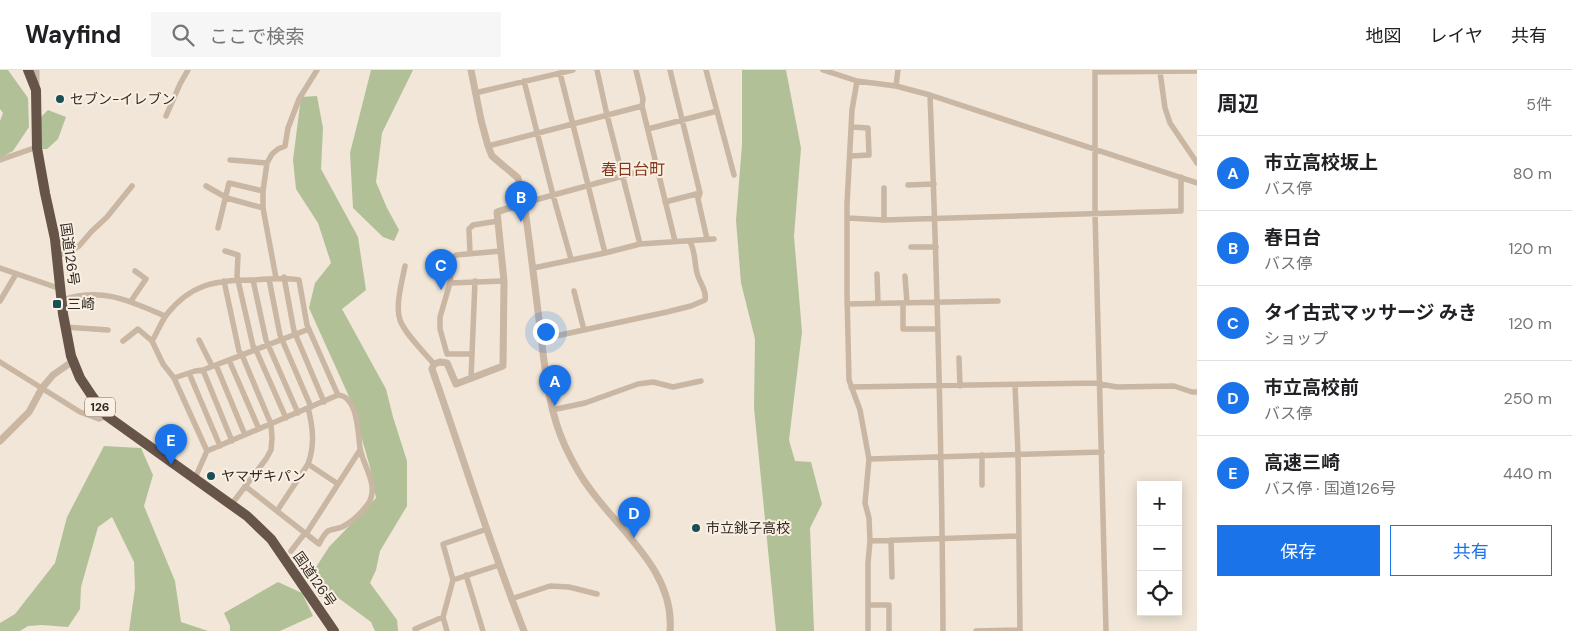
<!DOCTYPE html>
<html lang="ja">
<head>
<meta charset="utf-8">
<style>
  body { margin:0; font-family:"DM Sans","Noto Sans JP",sans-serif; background:#f6f6f6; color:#202124 }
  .controls { position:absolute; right:15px; bottom:15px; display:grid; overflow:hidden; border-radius:0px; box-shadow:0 2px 12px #0003 }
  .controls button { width:45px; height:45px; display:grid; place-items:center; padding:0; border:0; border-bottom:1px solid #e0e0e0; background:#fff; color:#202124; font:25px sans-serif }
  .you { position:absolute; left:545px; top:261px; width:18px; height:18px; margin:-12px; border:4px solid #fff; border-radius:50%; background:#1a73e8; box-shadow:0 0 0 8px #1a73e833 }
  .badge { display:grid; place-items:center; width:32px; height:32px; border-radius:50%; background:#1a73e8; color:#fff; font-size:16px; font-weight:700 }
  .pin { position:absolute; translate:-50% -41px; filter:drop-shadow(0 1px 2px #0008) }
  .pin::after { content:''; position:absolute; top:26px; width:18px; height:15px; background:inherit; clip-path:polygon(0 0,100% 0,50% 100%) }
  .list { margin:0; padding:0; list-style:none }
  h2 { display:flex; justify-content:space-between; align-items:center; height:65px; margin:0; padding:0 20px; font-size:21px }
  h2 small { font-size:16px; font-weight:400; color:#757577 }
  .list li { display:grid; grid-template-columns:32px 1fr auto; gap:15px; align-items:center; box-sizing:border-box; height:75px; padding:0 20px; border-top:1px solid #e0e0e0 }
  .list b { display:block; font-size:19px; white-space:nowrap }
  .list p { margin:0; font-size:16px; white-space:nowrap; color:#757577 }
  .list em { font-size:16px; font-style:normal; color:#757577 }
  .actions { display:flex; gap:10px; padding:15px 20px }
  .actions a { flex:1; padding:11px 0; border:1px solid #1a73e8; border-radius:0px; text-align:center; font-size:18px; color:#1a73e8 }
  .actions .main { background:#1a73e8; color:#fff }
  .icon { flex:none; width:28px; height:28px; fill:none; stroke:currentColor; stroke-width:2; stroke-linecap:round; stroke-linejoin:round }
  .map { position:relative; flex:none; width:1197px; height:561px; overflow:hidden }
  header { display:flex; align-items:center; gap:30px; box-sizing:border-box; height:70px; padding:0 25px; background:#fff; border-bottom:1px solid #e0e0e0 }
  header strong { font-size:24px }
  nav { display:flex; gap:28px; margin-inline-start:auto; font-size:18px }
  .search { width:350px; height:45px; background:#f6f6f6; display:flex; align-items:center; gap:12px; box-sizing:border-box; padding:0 18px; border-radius:0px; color:#757577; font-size:19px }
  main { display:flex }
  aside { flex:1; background:#fff }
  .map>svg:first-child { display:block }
</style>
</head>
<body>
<header>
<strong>Wayfind</strong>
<div class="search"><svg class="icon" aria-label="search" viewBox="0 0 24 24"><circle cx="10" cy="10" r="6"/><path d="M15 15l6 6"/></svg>ここで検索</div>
<nav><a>地図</a><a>レイヤ</a><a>共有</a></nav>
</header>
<main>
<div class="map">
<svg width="1197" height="561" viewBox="0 0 1197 561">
  <rect width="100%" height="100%" fill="#f1e6d7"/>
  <!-- green -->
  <path fill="#b1c097" d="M0,0H8L28,28L29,57L13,81L0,88V51L3,43L0,39Z
    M371,0H413L382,63L376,112L387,138L399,160L394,171L383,167L353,138L350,83Z
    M742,0H786L801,78L794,166L802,262L789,370L795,391L811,392L822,434L810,458L814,561H776L754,338L755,269L741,213L736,150L742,75Z
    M317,26L323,58L321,99L358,167L366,220L342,239L386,319L393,347L407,391V436L380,481L376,500L370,513L397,550L398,561H375L371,552L337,527H319L309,508L329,477L376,428L370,397L351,331L309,238L315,213L331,193L318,153L296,119L293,90L301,27Z
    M48,40L66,47L58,69L47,79H41L40,48Z
    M104,376L141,378L153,405L144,436L175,511L181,552L208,561H129L135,518L134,492L112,447L98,457L81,517L80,539L68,557L42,555L28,556L20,561H0V553L15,544L55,493L67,447Z
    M278,512L302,523L313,546L280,561H230V556L224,543Z"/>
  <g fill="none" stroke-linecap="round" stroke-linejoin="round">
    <!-- minor -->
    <path stroke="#c9b6a3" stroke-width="5.5" d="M597,0L607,45L640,174
      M636,0L643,29L642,36L675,171
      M670,0L700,123L698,129L707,169
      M706,0L734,105
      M823,0L857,11L896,16L930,25L1197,113
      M1095,0V143L1106,561
      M1095,2L1197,1
      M1160,2L1165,38L1170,53L1197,93
      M560,3L605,183
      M524,11L553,125L571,189
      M857,11L852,40L847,134V224L849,310L860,340L869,389L865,433L869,448L870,471L868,493V561
      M896,16L898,0
      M475,23L573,0
      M930,25C937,203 942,382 943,561
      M166,46L180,14L188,0
      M648,59L717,41
      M488,76L642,36
      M851,86L869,85L868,58L852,57
      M0,90L37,77
      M230,90L267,93
      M908,115L934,114
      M206,116L227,128L263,138
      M665,132L700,123
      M524,133L656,97
      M847,148L884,150L1181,141V107
      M884,150V118
      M218,158L229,113L263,121
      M911,177H936
      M225,181L238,185L237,206L253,276L256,280L286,348
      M470,183L469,159L473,155L498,151
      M58,184H65L79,176L91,162L107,147L132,116
      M405,196C402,211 395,236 400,250C405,264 424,282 434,294
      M0,198L61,219
      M533,198L605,183L640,174L714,169
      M877,204L878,233
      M905,206L907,233
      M284,207L294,261L324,332
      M276,208L263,138V121L267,93L272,84L278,79L285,76L288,58L299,29L317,0
      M269,209L280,265L311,337
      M253,210L266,270L298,343
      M224,211L239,281L242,285L271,354L272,368L271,380L266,389L231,435
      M450,213L504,211
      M574,221L584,260
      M62,230C102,217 128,230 165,246
      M0,231L16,204
      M131,231L146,209L135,201
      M903,233V259H937
      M847,234L998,231
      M65,257L108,260
      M542,269L667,242L691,236L705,230C707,220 699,212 697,203C694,191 696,184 690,171
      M199,270L212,296
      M123,271L138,259L152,271L163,294L174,308L207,381
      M152,271C157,263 161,252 167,244C191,214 216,210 252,210C268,210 283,206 299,210L307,255L338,325
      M472,284H447L440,259V247L450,213L452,188L456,185L501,181
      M959,288L960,316
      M229,290L259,359
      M0,292L80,342L99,349L107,346
      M216,295L245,365
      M203,300L232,371
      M189,303L220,376
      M174,308L195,301L203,300L309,259
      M471,309L475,211
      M1100,314L1117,317L1174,316L1192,322H1197
      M1015,315L1018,383L1020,561
      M851,317L1100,313
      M552,340L585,333L638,314L653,312L673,317L701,311
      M869,389L1102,382
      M308,394L338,414
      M195,408L207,381L338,325C358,326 358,364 360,378C363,396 380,416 368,434C362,442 352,452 342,457C338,459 331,459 328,461C324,464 321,470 319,474L245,416
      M982,415V385
      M277,441L308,394C315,375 313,357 308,338
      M306,464L360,380
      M891,470L892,507
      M870,471L1019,466
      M291,481L305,463
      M466,505L483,561
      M453,510L499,495
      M511,529L550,516L569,517L597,524
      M869,535H889V561
      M443,547L447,561
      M416,561L415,559L443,547L453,510L443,474L487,459
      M976,561L1020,560"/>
    <!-- tertiary -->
    <path stroke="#c9b6a3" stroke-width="7" d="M36,0V15
      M471,0L481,50L488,76L492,86L499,92L518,108L524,133C530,174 535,216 540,258C545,298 548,339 565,376C572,391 580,406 590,419C621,462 675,502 670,561
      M524,133L497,142L504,211L503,296L456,314L447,293L440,292L434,294L432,299C463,387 490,475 524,561
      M0,371L29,342L42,318L53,305L73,291"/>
    <!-- trunk -->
    <path stroke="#665449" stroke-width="10" d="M28,0L36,20L37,78L45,123L55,169L63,244L71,286L80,308L92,326L107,346L247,446L271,469L334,561"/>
  </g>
  <!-- markers -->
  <g fill="#1a4f56" stroke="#f9f0e3" stroke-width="2">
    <circle cx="60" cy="29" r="5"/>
    <rect x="52" y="229" width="10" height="10" rx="2.5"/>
    <circle cx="211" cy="406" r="5"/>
    <circle cx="696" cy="458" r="5"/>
  </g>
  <g text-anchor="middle" stroke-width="4" stroke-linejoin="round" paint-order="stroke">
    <!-- shield labels -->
    <rect fill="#f9f0e3" stroke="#6f655e" stroke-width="1" x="85" y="327.5" width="30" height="19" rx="4"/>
    <g font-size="12" font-weight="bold" fill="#342a25">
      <text x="100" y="341">126</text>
    </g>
    <!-- poi labels -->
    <g font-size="14" fill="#342a25" stroke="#f9f0e3" text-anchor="start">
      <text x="70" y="34">セブン-イレブン</text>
      <text x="67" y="239">三崎</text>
      <text x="221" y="411">ヤマザキパン</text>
      <text x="706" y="463">市立銚子高校</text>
    </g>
    <!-- street labels -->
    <g font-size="14" fill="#342a25" stroke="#f9f0e3">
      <text transform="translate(70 184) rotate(82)" y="5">国道126号</text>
      <text transform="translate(315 509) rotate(55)" y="5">国道126号</text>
    </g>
    <!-- quarter labels -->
    <g font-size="16" fill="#84391d" stroke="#f9f0e3">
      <text x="633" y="105">春日台町</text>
    </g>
  </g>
</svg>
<div class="controls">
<button>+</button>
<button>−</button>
<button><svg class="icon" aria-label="locate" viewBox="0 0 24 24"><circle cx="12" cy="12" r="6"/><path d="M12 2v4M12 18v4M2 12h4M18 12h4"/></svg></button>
</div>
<div class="you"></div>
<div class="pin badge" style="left:555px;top:336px">A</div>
<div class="pin badge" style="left:521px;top:152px">B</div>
<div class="pin badge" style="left:441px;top:220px">C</div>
<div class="pin badge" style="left:634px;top:468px">D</div>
<div class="pin badge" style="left:171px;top:395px">E</div>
</div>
<aside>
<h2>周辺<small>5件</small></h2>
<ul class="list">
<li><span class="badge">A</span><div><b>市立高校坂上</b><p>バス停</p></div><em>80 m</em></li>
<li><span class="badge">B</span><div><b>春日台</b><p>バス停</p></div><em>120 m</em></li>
<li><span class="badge">C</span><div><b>タイ古式マッサージ みき</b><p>ショップ</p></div><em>120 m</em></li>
<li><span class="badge">D</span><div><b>市立高校前</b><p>バス停</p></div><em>250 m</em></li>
<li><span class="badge">E</span><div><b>高速三崎</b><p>バス停 · 国道126号</p></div><em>440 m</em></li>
</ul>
<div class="actions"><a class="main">保存</a><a>共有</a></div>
</aside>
</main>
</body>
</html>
